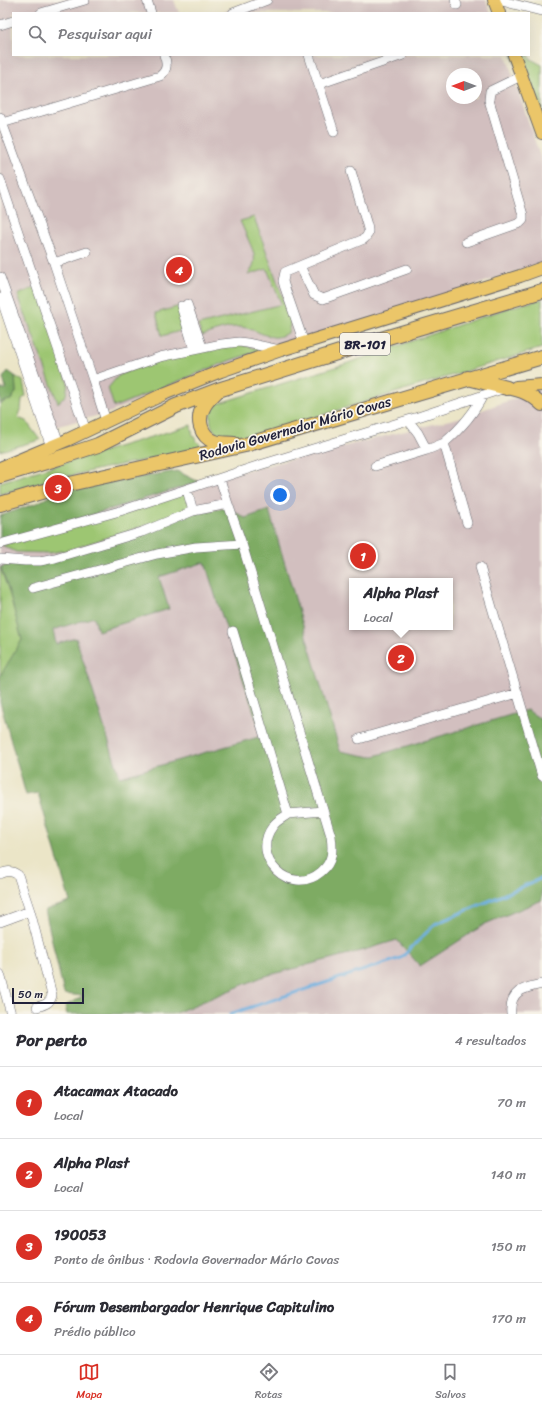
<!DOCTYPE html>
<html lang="pt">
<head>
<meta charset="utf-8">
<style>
  body { margin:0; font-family:Sriracha,sans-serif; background:#f7f7f7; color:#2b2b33 }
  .compass { position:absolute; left:446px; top:68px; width:36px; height:36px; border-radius:50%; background:#fff; box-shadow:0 4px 16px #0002; rotate:270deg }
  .scale { position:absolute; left:12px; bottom:10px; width:72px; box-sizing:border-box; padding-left:4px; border:2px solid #22223b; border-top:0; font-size:11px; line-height:14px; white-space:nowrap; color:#22223b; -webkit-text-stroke:3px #f7f3e8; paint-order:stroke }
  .you { position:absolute; left:280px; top:495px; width:14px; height:14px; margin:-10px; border:3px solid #fff; border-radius:50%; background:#1a73e8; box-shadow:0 0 0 6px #1a73e833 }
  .badge { display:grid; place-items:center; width:26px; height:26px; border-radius:50%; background:#d93025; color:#fff; font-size:13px; font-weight:700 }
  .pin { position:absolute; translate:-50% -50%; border:2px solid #fff; box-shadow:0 1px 4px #0006 }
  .popup { position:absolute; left:349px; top:578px; width:104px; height:52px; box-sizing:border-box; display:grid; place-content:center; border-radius:0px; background:#fff; filter:drop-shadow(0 1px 3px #0005); font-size:13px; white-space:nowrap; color:#7c7c81 }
  .popup b { font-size:15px; color:#2b2b33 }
  .popup::after { content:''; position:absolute; left:50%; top:100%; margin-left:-8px; border:8px solid transparent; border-top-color:#fff }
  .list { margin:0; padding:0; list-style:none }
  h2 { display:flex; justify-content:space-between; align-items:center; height:52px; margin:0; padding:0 16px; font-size:17px }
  h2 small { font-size:13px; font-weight:400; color:#7c7c81 }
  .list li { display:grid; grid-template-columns:26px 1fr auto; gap:12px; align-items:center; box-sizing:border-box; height:72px; padding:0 16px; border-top:1px solid #e1e1e2 }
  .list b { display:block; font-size:15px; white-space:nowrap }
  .list p { margin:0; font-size:13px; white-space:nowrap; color:#7c7c81 }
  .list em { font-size:13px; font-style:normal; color:#7c7c81 }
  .icon { flex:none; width:22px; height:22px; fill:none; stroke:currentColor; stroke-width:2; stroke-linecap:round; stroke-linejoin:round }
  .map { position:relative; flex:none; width:542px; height:1014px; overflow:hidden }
  .search { position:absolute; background:#fff; box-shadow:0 4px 16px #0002; left:12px; right:12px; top:12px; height:44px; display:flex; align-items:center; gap:10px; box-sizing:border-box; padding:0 14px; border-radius:0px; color:#7c7c81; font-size:15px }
  .sheet { height:340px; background:#fff }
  nav { display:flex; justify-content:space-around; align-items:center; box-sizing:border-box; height:56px; border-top:1px solid #e1e1e2; background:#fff; font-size:11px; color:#7c7c81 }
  nav a { display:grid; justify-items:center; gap:2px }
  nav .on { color:#d93025 }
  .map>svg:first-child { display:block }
</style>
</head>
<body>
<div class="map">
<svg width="542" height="1014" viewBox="0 0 542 1014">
  <rect width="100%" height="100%" fill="#f7f3e8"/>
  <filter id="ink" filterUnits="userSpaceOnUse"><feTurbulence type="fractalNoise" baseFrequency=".025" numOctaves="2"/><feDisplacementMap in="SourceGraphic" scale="8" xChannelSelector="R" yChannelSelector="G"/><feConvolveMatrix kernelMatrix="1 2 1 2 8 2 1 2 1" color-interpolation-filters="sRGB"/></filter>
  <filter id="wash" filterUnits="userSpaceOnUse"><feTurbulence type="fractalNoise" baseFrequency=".012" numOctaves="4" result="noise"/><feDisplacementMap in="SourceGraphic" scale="16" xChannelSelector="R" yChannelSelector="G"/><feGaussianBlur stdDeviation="0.9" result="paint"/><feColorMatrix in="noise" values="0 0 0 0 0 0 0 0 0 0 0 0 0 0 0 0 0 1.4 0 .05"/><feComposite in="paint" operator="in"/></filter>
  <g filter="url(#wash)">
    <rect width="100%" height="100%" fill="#ebe5c7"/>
    <!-- industrial -->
    <path fill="#d2bfbf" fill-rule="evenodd" d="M0,0H174L179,13H13V55H506L542,162V263L164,389L111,412L51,428L0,277ZM452,74H476V98H452Z
      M258,0H486L491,13H220Z
      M542,389V1014H103L0,662V541L199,482L462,417ZM352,581H450V627H352Z"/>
    <!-- green -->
    <path fill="#9dc672" stroke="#607456" d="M529,47L530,50L529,58L542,65V136L512,55H529Z
      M254,217L291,320L288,333C283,335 278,338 273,337C264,336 252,328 241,327C228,326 213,332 202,336L198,325L282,304L281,303L267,269L248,275C258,260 255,255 248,239C245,233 243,227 240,221Z
      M39,285L68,383L66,395L58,403L18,295Z
      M542,299V348L243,439C219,443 204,429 213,405L342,365L508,308Z
      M180,306L184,330L162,336L156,313Z
      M234,343L262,350L231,360L114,407L108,388L118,376L133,369L178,356Z
      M15,376L23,381L26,396L22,399L21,410L18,418L26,421L40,440L0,451V405L16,393Z
      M191,425C192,438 197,443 207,449C137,461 68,474 0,494V482Z
      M185,491L193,494L194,504L184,511L156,522L68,550L49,553L16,552L2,545Z
      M0,567L10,595L22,640L0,681Z"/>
    <!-- forest -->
    <path fill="#7eab64" stroke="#506650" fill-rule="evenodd" d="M8,371L15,376L16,392L11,400L2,402L0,405V389H6L3,378Z
      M177,471L199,482L0,543V516L37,503L61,490Z
      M227,507L245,518L269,510L340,751L371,757L527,710L542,720V900L485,924L420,966L397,940L364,950L262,977L173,1014H67L65,1006L84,996L64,994L45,910L70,902L38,793L26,795L0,702V676L22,640L10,595L1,567L12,563L54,558L190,514ZM205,562L215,595L262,736L120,777L76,638L56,644L53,630L94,617L98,631L169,609L159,577Z"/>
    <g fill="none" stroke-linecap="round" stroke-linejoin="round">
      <!-- stream -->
      <path stroke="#6aaee0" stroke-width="3" d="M230,1014L401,958L435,924L542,878"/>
    </g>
  </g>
  <g filter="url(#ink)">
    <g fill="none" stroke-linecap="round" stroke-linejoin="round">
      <defs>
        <path id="minor" d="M147,0L151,13
          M455,0L457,5
          M498,0L541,11
          M41,13L85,0
          M233,13L267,0
          M0,25L13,21
          M309,55L334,132
          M319,84L403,55
          M0,117L54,263L93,380L160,357L222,344L239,342L247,343L280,350
          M2,123L160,76C168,70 167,63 164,55
          M0,179L86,431
          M466,242L520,223L523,220V215L489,100L490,91L521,76
          M54,263L87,252
          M300,266L314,295L323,299L407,269
          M0,277L59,443
          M1,298L51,447
          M187,304L202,347
          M181,306L194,349
          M304,343L284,285L283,281L285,272L364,239C369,235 369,231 367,225L351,171
          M93,380L106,421
          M408,420L418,433L427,450L444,443
          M375,466L427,450
          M220,479L228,504
          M187,490L193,511
          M467,523L444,443C460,429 474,414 483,395
          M0,544L120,511L260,465L418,417L505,388
          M0,559L25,561H40L55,558L142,532L193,511L228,504L242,544L331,836C333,850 333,862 321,872C290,898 249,857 273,826C276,821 283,818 288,814
          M480,567L542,776
          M33,588L157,554L196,547L242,544
          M233,631L288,814L323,811
          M359,739L518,693
          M0,874C7,871 11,870 18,875L30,911L0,922
          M30,911L52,995C51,1003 44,1005 37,1007
          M0,974L11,1014
          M511,1014C509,991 523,988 542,984"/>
        <path id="major" d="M494,0L499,13
          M514,55L542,133
          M516,387L542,385
          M507,388C521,391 531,394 542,405
          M0,468L67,440L166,393L221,371L281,350L520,276L542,268"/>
        <path id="highway" d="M468,378L507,388
          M216,392C212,396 207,400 204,406C196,419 200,436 215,442C221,444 228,443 234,444
          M0,476L59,458L98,445L176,406L218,390L378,340L542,291
          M0,504L65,485L245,445L542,357"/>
      </defs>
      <!-- minor casing -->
      <use href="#minor" stroke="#68666c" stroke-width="10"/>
      <!-- major casing -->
      <use href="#major" stroke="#68666c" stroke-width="14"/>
      <!-- highway casing -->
      <use href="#highway" stroke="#68666c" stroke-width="16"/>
      <!-- minor -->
      <use href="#minor" stroke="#fff" stroke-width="9"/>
      <!-- major -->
      <use href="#major" stroke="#ebc669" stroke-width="12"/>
      <!-- highway -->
      <use href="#highway" stroke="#ebc669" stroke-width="14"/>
    </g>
  </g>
  <g text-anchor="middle" stroke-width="3.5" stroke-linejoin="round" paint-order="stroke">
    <!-- shield labels -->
    <rect fill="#f7f3e8" stroke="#62616f" stroke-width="1" x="340" y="333" width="50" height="22" rx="3"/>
    <g font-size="13" font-weight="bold" fill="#22223b">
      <text x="365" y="349">BR-101</text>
    </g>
    <!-- street labels -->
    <g font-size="14" fill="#22223b" stroke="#f7f3e8">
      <text transform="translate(295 428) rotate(-16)" y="5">Rodovia Governador Mário Covas</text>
    </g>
  </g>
</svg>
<svg class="compass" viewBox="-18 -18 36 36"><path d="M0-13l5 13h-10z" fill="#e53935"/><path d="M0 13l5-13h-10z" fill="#7c7c81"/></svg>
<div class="scale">50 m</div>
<div class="you"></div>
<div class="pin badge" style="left:363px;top:556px">1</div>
<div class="pin badge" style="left:401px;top:658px">2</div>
<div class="popup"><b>Alpha Plast</b>Local</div>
<div class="pin badge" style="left:58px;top:488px">3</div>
<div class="pin badge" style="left:179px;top:270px">4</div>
<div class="search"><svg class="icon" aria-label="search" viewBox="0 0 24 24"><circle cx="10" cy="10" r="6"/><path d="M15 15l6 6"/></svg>Pesquisar aqui</div>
</div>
<section class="sheet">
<h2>Por perto<small>4 resultados</small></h2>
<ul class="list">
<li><span class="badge">1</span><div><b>Atacamax Atacado</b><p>Local</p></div><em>70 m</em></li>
<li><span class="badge">2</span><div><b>Alpha Plast</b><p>Local</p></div><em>140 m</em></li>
<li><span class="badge">3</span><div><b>190053</b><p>Ponto de ônibus · Rodovia Governador Mário Covas</p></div><em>150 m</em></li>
<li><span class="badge">4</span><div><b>Fórum Desembargador Henrique Capitulino</b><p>Prédio público</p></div><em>170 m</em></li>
</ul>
</section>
<nav>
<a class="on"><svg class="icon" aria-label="map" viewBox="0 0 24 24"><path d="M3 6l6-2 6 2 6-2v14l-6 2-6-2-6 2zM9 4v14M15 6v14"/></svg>Mapa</a>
<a><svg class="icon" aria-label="directions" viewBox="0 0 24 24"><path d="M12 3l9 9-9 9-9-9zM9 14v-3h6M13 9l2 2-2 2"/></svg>Rotas</a>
<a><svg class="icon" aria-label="saved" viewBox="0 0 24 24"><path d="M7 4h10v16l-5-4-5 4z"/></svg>Salvos</a>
</nav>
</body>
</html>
